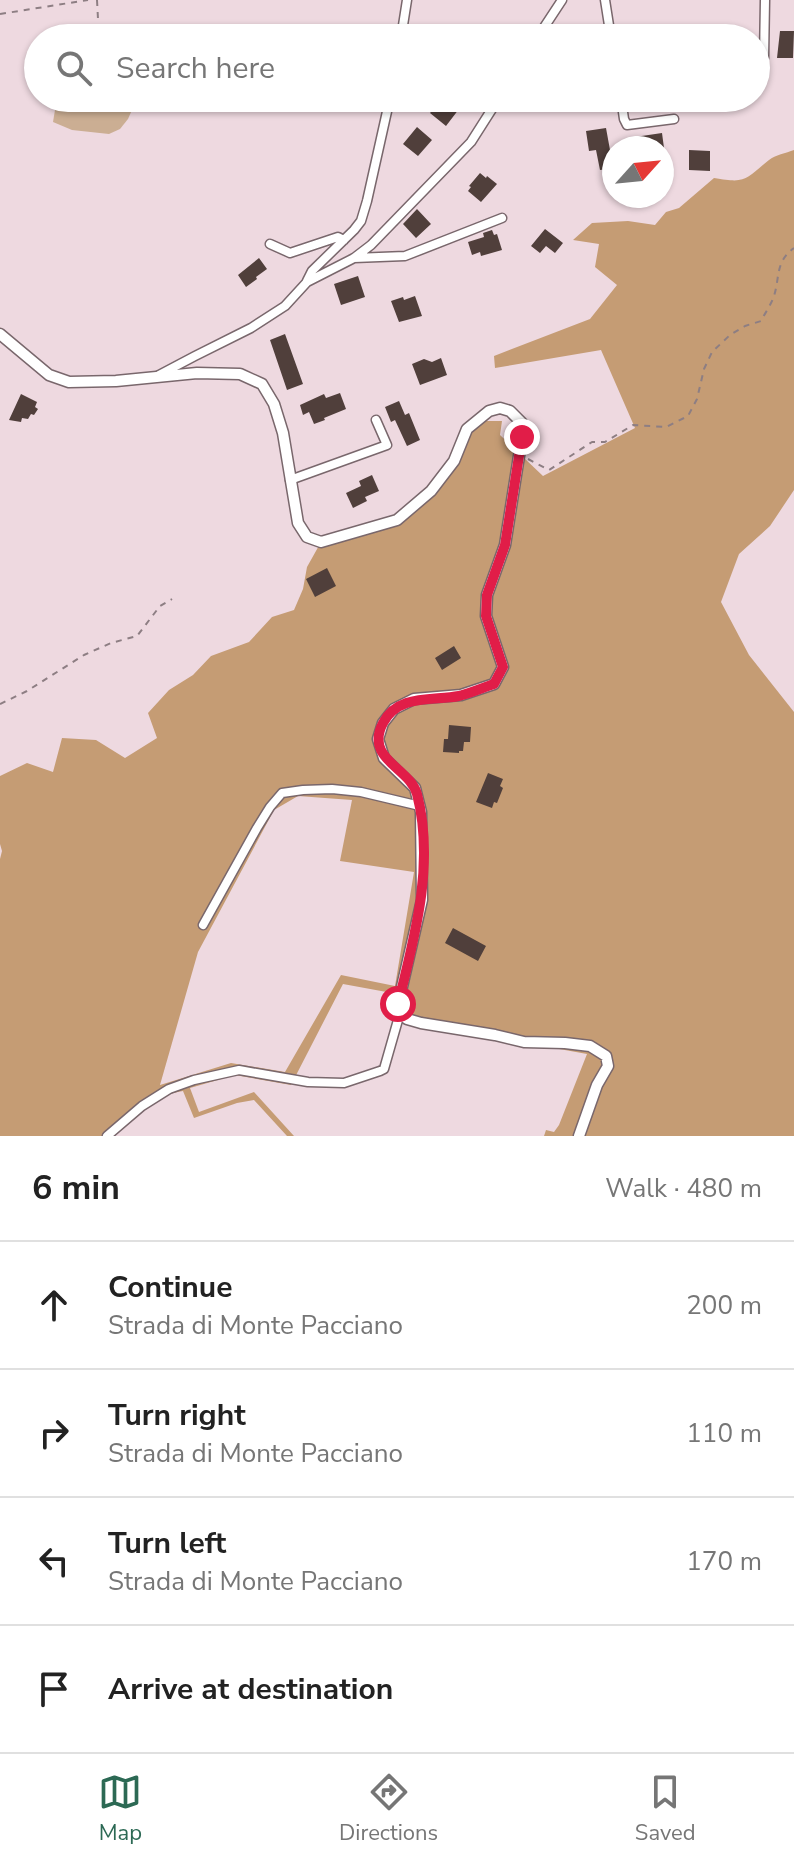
<!DOCTYPE html>
<html lang="en">
<head>
<meta charset="utf-8">
<style>
  body { margin:0; font-family:"Nunito Sans",sans-serif; background:#f6f6f6; color:#222 }
  .compass { position:absolute; left:602px; top:136px; width:72px; height:72px; border-radius:50%; background:#fff; box-shadow:0 2px 6px #0004; rotate:63deg }
  .stop { position:absolute; width:24px; height:24px; margin:-18px; border:6px solid #e11d48; border-radius:50%; background:#fff }
  .stop.end { background:#e11d48; border-color:#fff; box-shadow:0 2px 8px #0008 }
  .list { margin:0; padding:0; list-style:none }
  h2 { display:flex; justify-content:space-between; align-items:center; height:104px; margin:0; padding:0 32px; font-size:34px }
  h2 small { font-size:26px; font-weight:400; color:#767676 }
  .list li { display:grid; grid-template-columns:52px 1fr auto; gap:24px; align-items:center; box-sizing:border-box; height:128px; padding:0 32px; border-top:2px solid #e0e0e0 }
  .list b { display:block; font-size:30px; white-space:nowrap }
  .list p { margin:0; font-size:26px; white-space:nowrap; color:#767676 }
  .list em { font-size:26px; font-style:normal; color:#767676 }
  .icon { flex:none; width:44px; height:44px; fill:none; stroke:currentColor; stroke-width:2; stroke-linecap:round; stroke-linejoin:round }
  .map { position:relative; flex:none; width:794px; height:1136px; overflow:hidden }
  .search { position:absolute; background:#fff; box-shadow:0 2px 6px #0004; left:24px; right:24px; top:24px; height:88px; display:flex; align-items:center; gap:20px; box-sizing:border-box; padding:0 28px; border-radius:44px; color:#767676; font-size:30px }
  .sheet { height:616px; background:#fff }
  nav { display:flex; justify-content:space-around; align-items:center; box-sizing:border-box; height:112px; border-top:2px solid #e0e0e0; background:#fff; font-size:22px; color:#767676 }
  nav a { display:grid; justify-items:center; gap:4px }
  nav .on { color:#2c6954 }
  .map>svg:first-child { display:block }
</style>
</head>
<body>
<div class="map">
<svg width="794" height="1136" viewBox="0 0 794 1136">
  <rect width="100%" height="100%" fill="#eed9e0"/>
  <!-- green -->
  <path fill="#cbae93" d="M57,98H130L132,110L128,119L120,129L109,134L72,130L53,122Z"/>
  <!-- forest -->
  <path fill="#c59c74" fill-rule="evenodd" d="M794,150V490L770,526L739,554L721,602L749,655L794,712V1136H544L546,1130L554,1132L559,1125L587,1054L389,1018L392,993L343,984L291,1085L235,1075L190,1088L199,1112L254,1092L294,1136H287L254,1100L237,1103L194,1118L183,1091C155,1095 133,1118 112,1136H0V859L2,851L0,844V776L27,763L53,772L62,738L96,740L125,758L157,738L148,713L169,690L193,675L211,656L249,642L272,617L294,610L303,589L307,567L321,542L397,520L431,491L467,429L484,421H502L500,435L543,476L635,428L601,350L495,368L494,356L590,319L617,285L595,267L599,244L573,240L592,223L628,221L655,225L666,212L679,208L714,178C748,184 745,179 769,160C775,155 786,153 794,150ZM298,796L352,800L340,861L414,872L395,986L341,975L285,1072L231,1063L160,1085L198,952L274,810Z"/>
  <!-- building -->
  <path fill="#503f3b" d="M780,31H794L793,58H777Z
    M442,98L459,109L446,126L430,113Z
    M417,127L432,140L418,156L403,144Z
    M606,128L610,150L614,149V168L600,170L596,150L589,151L586,131Z
    M662,133L664,148H637L635,137Z
    M689,150L710,151V171L689,170Z
    M480,173L486,178L487,176L497,184L481,202L468,191L471,187L469,186Z
    M417,209L431,224L416,238L403,224Z
    M545,229L563,243L555,253L546,246L540,253L531,246Z
    M492,230L494,235L497,234L502,250L481,256L480,252L472,255L468,242L484,237L483,233Z
    M259,258L267,269L256,277L257,279L246,287L238,275Z
    M358,276L365,297L341,305L334,284Z
    M415,296L422,316L399,322L391,301L403,297L404,300Z
    M285,334L303,384L287,390L270,340Z
    M441,358L447,375L420,385L412,364L424,359L432,362Z
    M340,393L346,409L324,418L325,420L314,424L309,412L303,415L300,405L324,394L326,398Z
    M21,394L37,402L35,407L38,409L34,415L31,414L28,419L22,418L21,422L9,420Z
    M399,401L405,415L409,413L420,440L407,446L395,420L391,422L385,407Z
    M372,475L379,491L365,497L367,501L353,508L346,493L361,486L359,481Z
    M327,568L336,586L315,597L306,579Z
    M454,646L461,658L442,670L435,658Z
    M449,725L471,727L470,742H464L463,751H459V753L443,752L444,739H448Z
    M488,773L503,779L500,786L503,788L497,803L494,802L492,808L476,802Z
    M453,928L486,946L478,961L445,943Z"/>
  <g fill="none" stroke-linecap="round" stroke-linejoin="round">
    <defs>
      <path id="minor" d="M605,0L611,38
        M401,38L407,0
        M537,38L562,0
        M764,58L765,0
        M621,98L624,119L627,125L674,119
        M270,244L290,253L338,237L344,240
        M354,258L405,256L502,218
        M307,281L312,271L354,230L361,221L367,201L390,98
        M159,375L195,356L251,328L285,306L307,282L354,258L371,245L471,142L499,98
        M290,480L387,445L376,420
        M203,925L257,828L270,807L282,793L303,790L332,789L361,792L420,806
        M107,1136L142,1106L169,1089L194,1080L239,1070L308,1082L344,1083L380,1071L384,1069L400,1013"/>
      <path id="tertiary" d="M0,334L49,375L69,382L116,381L197,373L240,374L262,384L274,404L283,433L298,523L307,537L321,542L397,520L431,491L454,461L467,429L489,411L500,408L510,411L522,423V437L505,545L487,595L486,616L503,667L494,684L461,695L414,699L394,709L383,723L378,739L384,758L415,788L421,812L422,900L398,1004L400,1013L407,1019L421,1023L495,1035L524,1042L565,1043L590,1046L606,1056L608,1066L597,1085L579,1136"/>
    </defs>
    <!-- minor casing -->
    <use href="#minor" stroke="#79676c" stroke-width="11"/>
    <!-- tertiary casing -->
    <use href="#tertiary" stroke="#79676c" stroke-width="13"/>
    <!-- path -->
    <path stroke="#8d7e83" stroke-width="2" stroke-dasharray="6 6" stroke-linecap="butt" d="M97,0L99,38
      M0,14L88,0
      M227,38H231
      M306,38L315,37
      M528,459L549,470L592,442H605L633,425L666,427L688,416L697,399L704,369L712,352L730,335L745,326L761,321C765,313 771,305 774,296C780,277 775,262 794,248
      M0,704L27,691L84,655L111,643L137,636L160,606L172,599"/>
    <!-- minor -->
    <use href="#minor" stroke="#fff" stroke-width="8"/>
    <!-- tertiary -->
    <use href="#tertiary" stroke="#fff" stroke-width="10"/>
  </g>
  <g fill="none" stroke-linecap="round" stroke-linejoin="round">
    <!-- route -->
    <path stroke="#e11d48" stroke-width="10" d="M398,1004C415,936 435,863 417,794C410,768 364,759 383,723C398,694 432,701 459,696C471,693 482,688 494,684L503,667L486,616L487,595L505,545L522,437"/>
  </g>
</svg>
<svg class="compass" viewBox="-18 -18 36 36"><path d="M0-13l5 13h-10z" fill="#e53935"/><path d="M0 13l5-13h-10z" fill="#767676"/></svg>
<div class="stop" style="left:398px;top:1004px"></div>
<div class="stop end" style="left:522px;top:437px"></div>
<div class="search"><svg class="icon" aria-label="search" viewBox="0 0 24 24"><circle cx="10" cy="10" r="6"/><path d="M15 15l6 6"/></svg>Search here</div>
</div>
<section class="sheet">
<h2>6 min<small>Walk · 480 m</small></h2>
<ul class="list">
<li><svg class="icon" aria-label="ahead" viewBox="0 0 24 24"><path d="M12 20V5M6 11l6-6 6 6"/></svg><div><b>Continue</b><p>Strada di Monte Pacciano</p></div><em>200 m</em></li>
<li><svg class="icon" aria-label="right" viewBox="0 0 24 24"><path d="M7 20v-9h11M14 6l5 5-5 5"/></svg><div><b>Turn right</b><p>Strada di Monte Pacciano</p></div><em>110 m</em></li>
<li><svg class="icon" aria-label="left" viewBox="0 0 24 24"><path d="M17 20v-9H6M10 6l-5 5 5 5"/></svg><div><b>Turn left</b><p>Strada di Monte Pacciano</p></div><em>170 m</em></li>
<li><svg class="icon" aria-label="arrive" viewBox="0 0 24 24"><path d="M6 21V4h12l-3 4 3 4H6"/></svg><div><b>Arrive at destination</b></div></li>
</ul>
</section>
<nav>
<a class="on"><svg class="icon" aria-label="map" viewBox="0 0 24 24"><path d="M3 6l6-2 6 2 6-2v14l-6 2-6-2-6 2zM9 4v14M15 6v14"/></svg>Map</a>
<a><svg class="icon" aria-label="directions" viewBox="0 0 24 24"><path d="M12 3l9 9-9 9-9-9zM9 14v-3h6M13 9l2 2-2 2"/></svg>Directions</a>
<a><svg class="icon" aria-label="saved" viewBox="0 0 24 24"><path d="M7 4h10v16l-5-4-5 4z"/></svg>Saved</a>
</nav>
</body>
</html>
